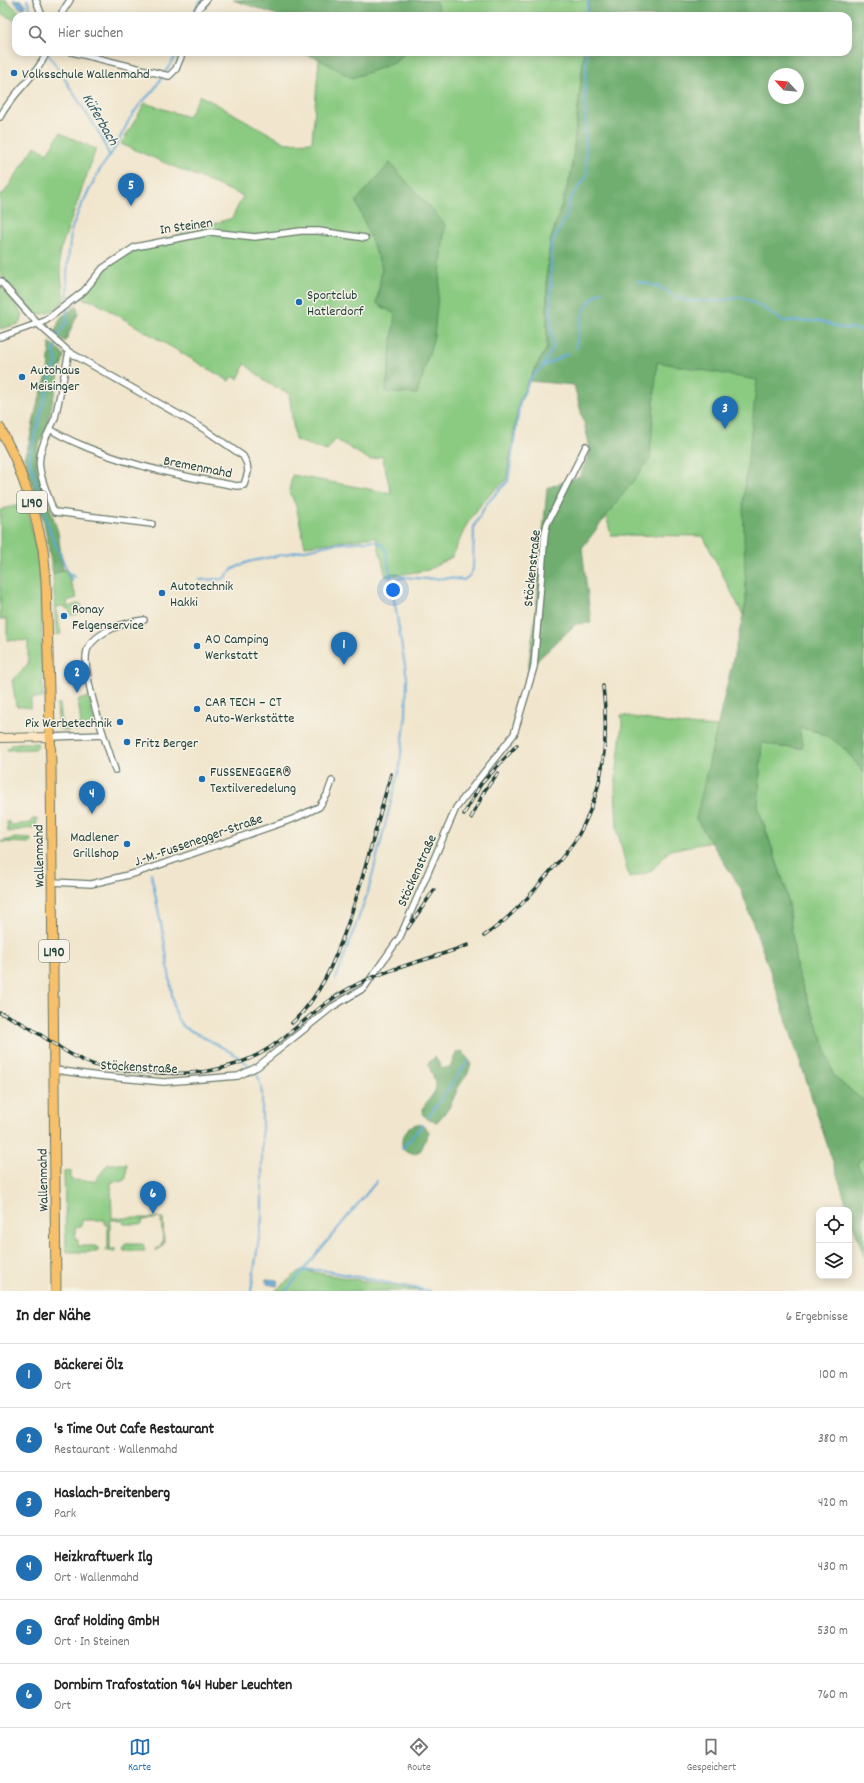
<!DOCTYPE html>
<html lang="de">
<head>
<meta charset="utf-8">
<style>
  body { margin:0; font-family:Dekko,sans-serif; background:#f6f6f6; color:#222 }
  .controls { position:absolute; right:12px; bottom:12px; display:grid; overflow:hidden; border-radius:8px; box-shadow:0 2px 10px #0003 }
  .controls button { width:36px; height:36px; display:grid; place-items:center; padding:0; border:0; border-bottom:1px solid #e0e0e0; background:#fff; color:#222; font:20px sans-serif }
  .compass { position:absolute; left:768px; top:68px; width:36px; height:36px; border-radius:50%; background:#fff; box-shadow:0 2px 10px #0003; rotate:296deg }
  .you { position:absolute; left:393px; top:590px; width:14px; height:14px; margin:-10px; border:3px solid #fff; border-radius:50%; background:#1a73e8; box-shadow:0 0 0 6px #1a73e833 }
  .badge { display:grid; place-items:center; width:26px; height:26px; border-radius:50%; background:#1f6fb2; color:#fff; font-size:13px; font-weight:700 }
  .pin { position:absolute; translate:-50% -33px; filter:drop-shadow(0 1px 2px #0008) }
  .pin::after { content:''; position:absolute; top:21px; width:14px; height:12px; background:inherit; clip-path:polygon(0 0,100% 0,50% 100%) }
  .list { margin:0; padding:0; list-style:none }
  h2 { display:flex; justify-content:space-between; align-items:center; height:52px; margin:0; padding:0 16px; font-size:17px }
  h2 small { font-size:13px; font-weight:400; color:#767676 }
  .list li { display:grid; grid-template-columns:26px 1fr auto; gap:12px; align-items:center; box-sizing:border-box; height:64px; padding:0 16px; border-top:1px solid #e0e0e0 }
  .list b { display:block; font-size:15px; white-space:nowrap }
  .list p { margin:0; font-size:13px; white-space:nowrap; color:#767676 }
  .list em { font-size:13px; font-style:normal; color:#767676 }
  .icon { flex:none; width:22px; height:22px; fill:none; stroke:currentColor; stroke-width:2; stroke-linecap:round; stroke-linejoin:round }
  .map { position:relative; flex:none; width:864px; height:1291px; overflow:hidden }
  .search { position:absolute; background:#fff; box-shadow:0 2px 10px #0003; left:12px; right:12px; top:12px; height:44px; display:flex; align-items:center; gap:10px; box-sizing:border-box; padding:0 14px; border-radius:12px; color:#767676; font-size:15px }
  .sheet { height:436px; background:#fff }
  nav { display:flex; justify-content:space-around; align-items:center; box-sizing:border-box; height:56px; border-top:1px solid #e0e0e0; background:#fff; font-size:11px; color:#767676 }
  nav a { display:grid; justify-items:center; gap:2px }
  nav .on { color:#1f6fb2 }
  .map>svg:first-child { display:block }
</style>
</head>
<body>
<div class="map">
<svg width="864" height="1291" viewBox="0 0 864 1291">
  <rect width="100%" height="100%" fill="#f7f3e8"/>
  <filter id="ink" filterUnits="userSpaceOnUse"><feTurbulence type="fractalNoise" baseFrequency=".025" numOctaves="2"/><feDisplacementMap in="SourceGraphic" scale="8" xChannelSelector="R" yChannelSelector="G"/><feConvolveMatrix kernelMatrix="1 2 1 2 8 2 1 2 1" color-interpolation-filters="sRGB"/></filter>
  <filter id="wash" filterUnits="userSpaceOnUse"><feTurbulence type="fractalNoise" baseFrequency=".012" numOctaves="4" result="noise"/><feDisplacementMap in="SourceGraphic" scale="16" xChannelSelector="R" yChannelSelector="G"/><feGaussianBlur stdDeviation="0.9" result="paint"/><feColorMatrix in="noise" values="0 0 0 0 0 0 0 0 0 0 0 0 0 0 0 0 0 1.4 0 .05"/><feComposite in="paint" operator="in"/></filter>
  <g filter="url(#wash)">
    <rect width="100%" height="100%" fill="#f1e6cd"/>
    <!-- green -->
    <path fill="#8aca81" stroke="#54845a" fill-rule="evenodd" d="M0,0H6L24,16H16V21L0,13Z
      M435,0H589L588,16H441Z
      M599,0H864V656H850L839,667L813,675L796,678L768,704L765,718L754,731L761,756L762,742L781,747L803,748L798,728C833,732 844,747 864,773V1101L834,1077L823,1041L797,972L786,889L764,824L762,832L670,850L650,872L629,878L617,829L615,787L622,723L621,715L674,724L718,727L752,714L774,688L776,680L703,536L611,535L606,515L591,472L589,444L584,415L578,397L577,361L574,347L585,277L599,256L607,235L605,228L592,208V202L598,183V171L592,104V77L596,52H848V16H604ZM774,74H798V98H774Z
      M406,52H584L571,175L550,242L547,273V348L528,381L519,402L506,480L484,500L467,524L452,557L428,570L386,577L376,537L305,546L296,506L289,491L292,475L391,493L382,456L370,460L335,439L327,451L295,440L289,393L269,384L245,364L238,379L232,376L229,381L95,302L81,298L106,268L131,250L232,218L243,196L121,144L145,103L188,117L200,95L286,143L312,142L319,59L352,78L394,63ZM357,201L434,336L417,394L386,392L395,314L377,303L382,268Z
      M60,133L96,149L59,254L64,302C55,308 46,317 35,314L0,274V194L4,193L35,146L47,153Z
      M0,286L18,307L23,317L19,324L0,329Z
      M26,502L37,554L41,591L43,698H31V708L16,706L12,680L28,665V641L7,640V619H0V510Z
      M65,569L77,598L67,601L68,607L80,603L84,612L71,616L69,609H66L65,606L56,607L61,634L56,635L53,574Z
      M89,697L95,727L91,730L75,731V725L81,724L78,700Z
      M57,704H60L62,726H69V731L59,729Z
      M37,743L38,746L35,749L7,750C10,740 28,744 37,743Z
      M32,819H37L36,827L8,832L7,822L9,821L10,825L31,823Z
      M15,838L31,839V843L0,842Z
      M864,1155V1178L857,1164Z
      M108,1164H127L126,1178L124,1181L111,1182L112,1218H163L164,1243C162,1247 160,1249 156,1251L157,1248H161V1243H163L161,1218L143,1220L142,1224H124L122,1220H110V1249H116L114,1252L108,1251L105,1249H108V1225H105V1220H82L81,1227L75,1228V1239L78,1240V1246H96L98,1248V1251L96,1252H67L66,1250L64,1172L71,1171V1180L95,1181Z
      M125,1244H143L145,1251H124L123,1250Z
      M301,1270L423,1291H275Z"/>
    <!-- forest -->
    <path fill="#6fae6f" stroke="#477652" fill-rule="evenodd" d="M233,0H435L441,16H280Z
      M589,0H864V773C844,747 833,732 799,728L803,748L781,747L762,742L758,808L786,889L797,972L823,1041L834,1077L864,1101V1155L857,1164L864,1178V1257L773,979L740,887L696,819L746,603L743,503L757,380L657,362L650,459L582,548L591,623L576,624L528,669L536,612L547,488L580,476L591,450L574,385L528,381L547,348V273L550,242L571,175L584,52H848V16H588ZM774,74H798V98H774Z
      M298,52H406L394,63L352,78L319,59Z
      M390,163L445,224L434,336L417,394L386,392L395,314L377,304L382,268L356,201Z
      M77,305L78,314L65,342L54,333L61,317Z
      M50,342L64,355L46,428L37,450V468L58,532L63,570L53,574L44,522L24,457L29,443L37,405L48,373Z
      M462,1051L471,1063L468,1073L459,1086L449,1108L437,1122L429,1120L422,1114C423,1101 437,1095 436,1085C435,1079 430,1070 428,1063L435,1057L442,1068H450L456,1053Z
      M417,1124L425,1126L429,1132L421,1150L415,1154L406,1151L402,1146V1139L409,1127Z"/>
    <!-- water -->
    <path fill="#61a7d7" stroke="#407286" d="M13,0H21L25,4V8H20Z
      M267,1279L278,1280L277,1286L267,1284Z"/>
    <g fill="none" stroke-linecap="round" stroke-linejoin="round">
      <!-- stream -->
      <path stroke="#61a7d7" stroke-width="2" d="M27,0L33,16
        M61,9L67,0
        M191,16L201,0
        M587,16L588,0
        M48,53L102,138L109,155
        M637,281L660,287L675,297L687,301H721L742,297L762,307L783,321H820L840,328H853L864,332
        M68,302L67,273L71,231L79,210L99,171L115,148L129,120L140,104L153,91L178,52
        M58,339L59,334L66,323L67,306
        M57,343L54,352L57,363L49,382L29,458L50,532L72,581
        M576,348C580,325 580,303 603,291
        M542,367L567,354
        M70,574L75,577
        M199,580L223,579L233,569L248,562L334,544L368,541H376L382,545L386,550L407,678L406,715L399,770L368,892L336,979
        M392,586L398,579L404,577L426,579L449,578L464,580L470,575L473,569L474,526L487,503L508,481L520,402L530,379L542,367L553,348L551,323V245L566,217L570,199L587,176L585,128L586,52
        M151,873L165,945L174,1009L178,1020L184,1027C204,1038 243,1055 256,1073C260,1079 261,1087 262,1094V1218L251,1291
        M428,1117L468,1061
        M402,1149L422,1125
        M303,1272L307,1270H322L430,1291
        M286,1291L377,1181"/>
    </g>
  </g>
  <g filter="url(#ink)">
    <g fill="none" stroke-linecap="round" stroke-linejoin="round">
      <defs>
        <path id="minor" d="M36,0L42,16
          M60,16L70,0
          M196,16L198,9L206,0
          M72,52L169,76L176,69L183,52
          M0,117C12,93 36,77 47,52
          M0,281L38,324L69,352L204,429L243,456L247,464L248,472L244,485L237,486C187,477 138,468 91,449C77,443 63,438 50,429L55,418L69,352
          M0,337L45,321L84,291L103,268L135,247L211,232L255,237L301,231H319L365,238
          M50,429C31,465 41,474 53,510L55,512L152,524
          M51,737L103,735
          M115,770C108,747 78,668 88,648C97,631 126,622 144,620
          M52,882L91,884L136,873L293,819L319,807L327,795L332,781
          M55,1070L99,1076L164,1082L238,1076L257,1067L332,1007L364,988L400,937L456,808L514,734L534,667L545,533L547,524L586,446"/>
        <path id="secondary" d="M0,738L51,737"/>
        <path id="primary" d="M0,428L15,458L33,507L43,549L46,580L51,766L56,1291"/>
      </defs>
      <!-- minor casing -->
      <use href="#minor" stroke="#68786a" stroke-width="8"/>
      <!-- secondary casing -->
      <use href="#secondary" stroke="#68786a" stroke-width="10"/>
      <!-- primary casing -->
      <use href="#primary" stroke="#68786a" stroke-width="11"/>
      <!-- minor -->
      <use href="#minor" stroke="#fff" stroke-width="5.5"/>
      <!-- secondary -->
      <use href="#secondary" stroke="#fce6c4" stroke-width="8"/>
      <!-- primary -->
      <use href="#primary" stroke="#f7c06b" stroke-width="9"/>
      <defs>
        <path id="rail" d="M464,814L481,784L517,745
          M471,818L485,790L498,773
          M408,928L434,890
          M484,936C509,919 528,899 547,875C558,862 571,849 579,834C604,789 609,736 603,686
          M0,1013C36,1026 61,1055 98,1066C113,1070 128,1071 143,1072C189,1076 232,1073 271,1047C296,1030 317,1007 343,992C381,969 427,961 468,945
          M292,1023C320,997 333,964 346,929C364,878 376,826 391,774"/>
      </defs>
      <!-- rail casing -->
      <use href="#rail" stroke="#1f3d34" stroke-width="3.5"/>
      <!-- rail -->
      <use href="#rail" stroke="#f7f3e8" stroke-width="2" stroke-dasharray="6" stroke-linecap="butt"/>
    </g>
  </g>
  <!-- markers -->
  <g fill="#1f6fb2" stroke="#f7f3e8" stroke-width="1.5">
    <circle cx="14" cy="73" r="4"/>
    <circle cx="299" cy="302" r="4"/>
    <circle cx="22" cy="377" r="4"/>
    <circle cx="162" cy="593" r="4"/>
    <circle cx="64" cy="616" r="4"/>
    <circle cx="197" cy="646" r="4"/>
    <circle cx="197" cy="709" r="4"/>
    <circle cx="120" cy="722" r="4"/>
    <circle cx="127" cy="742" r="4"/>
    <circle cx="202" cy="779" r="4"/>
    <circle cx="127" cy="844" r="4"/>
  </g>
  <g text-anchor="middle" stroke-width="3" stroke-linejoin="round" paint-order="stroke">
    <!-- shield labels -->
    <g fill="#f7f3e8" stroke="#60746a" stroke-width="1">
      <rect x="17" y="491" width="30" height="22" rx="3"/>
      <rect x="39" y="940" width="30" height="22" rx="3"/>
    </g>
    <g font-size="13" font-weight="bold" fill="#1f3d34">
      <text x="32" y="507">L190</text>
      <text x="54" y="956">L190</text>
    </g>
    <!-- poi labels -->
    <g font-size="14" fill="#1f3d34" stroke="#f7f3e8" text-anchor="start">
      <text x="22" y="78">Volksschule Wallenmahd</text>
      <text x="307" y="299">Sportclub<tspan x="307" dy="16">Hatlerdorf</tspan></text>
      <text x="30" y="374">Autohaus<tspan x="30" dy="16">Meisinger</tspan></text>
      <text x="170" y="590">Autotechnik<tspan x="170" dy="16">Hakki</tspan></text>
      <text x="72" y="613">Ronay<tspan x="72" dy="16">Felgenservice</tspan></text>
      <text x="205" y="643">AO Camping<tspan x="205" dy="16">Werkstatt</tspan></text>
      <text x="205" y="706">CAR TECH – CT<tspan x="205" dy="16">Auto-Werkstätte</tspan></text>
      <text x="112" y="727" text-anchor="end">Pix Werbetechnik</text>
      <text x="135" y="747">Fritz Berger</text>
      <text x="210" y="776">FUSSENEGGER®<tspan x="210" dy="16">Textilveredelung</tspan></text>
      <text x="119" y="841" text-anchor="end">Madlener<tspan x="119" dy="16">Grillshop</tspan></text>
    </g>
    <!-- street labels -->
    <g font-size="14" fill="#1f3d34" stroke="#f7f3e8">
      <text transform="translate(186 225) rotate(-8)" y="5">In Steinen</text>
      <text transform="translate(198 466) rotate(11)" y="5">Bremenmahd</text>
      <text transform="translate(531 568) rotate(-84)" y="5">Stöckenstraße</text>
      <text transform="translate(198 839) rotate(-19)" y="5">J.-M.-Fussenegger-Straße</text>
      <text transform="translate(38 856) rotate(-91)" y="5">Wallenmahd</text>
      <text transform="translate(416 870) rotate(-66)" y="5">Stöckenstraße</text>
      <text transform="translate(139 1066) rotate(3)" y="5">Stöckenstraße</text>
      <text transform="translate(42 1180) rotate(-91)" y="5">Wallenmahd</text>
    </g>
    <!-- water labels -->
    <g font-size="15" font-style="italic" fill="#335d65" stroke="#f7f3e8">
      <text transform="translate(101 119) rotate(60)" y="5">Küferbach</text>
    </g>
  </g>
</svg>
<div class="controls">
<button><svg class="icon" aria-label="locate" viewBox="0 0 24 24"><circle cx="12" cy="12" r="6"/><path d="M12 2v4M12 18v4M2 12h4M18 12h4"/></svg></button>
<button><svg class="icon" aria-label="layers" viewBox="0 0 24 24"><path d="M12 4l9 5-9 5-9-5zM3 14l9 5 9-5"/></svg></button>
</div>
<svg class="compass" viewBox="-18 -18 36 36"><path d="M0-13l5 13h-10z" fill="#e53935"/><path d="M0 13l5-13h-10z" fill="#767676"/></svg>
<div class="you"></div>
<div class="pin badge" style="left:344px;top:665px">1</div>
<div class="pin badge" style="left:77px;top:693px">2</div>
<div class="pin badge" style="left:725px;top:429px">3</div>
<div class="pin badge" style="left:92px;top:814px">4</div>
<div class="pin badge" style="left:131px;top:206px">5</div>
<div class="pin badge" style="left:153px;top:1214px">6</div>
<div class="search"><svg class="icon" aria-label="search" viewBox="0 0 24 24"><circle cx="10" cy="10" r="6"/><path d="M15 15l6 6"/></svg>Hier suchen</div>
</div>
<section class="sheet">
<h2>In der Nähe<small>6 Ergebnisse</small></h2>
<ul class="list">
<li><span class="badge">1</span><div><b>Bäckerei Ölz</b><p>Ort</p></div><em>100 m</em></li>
<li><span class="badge">2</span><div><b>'s Time Out Cafe Restaurant</b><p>Restaurant · Wallenmahd</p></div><em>380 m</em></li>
<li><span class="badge">3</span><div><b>Haslach-Breitenberg</b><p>Park</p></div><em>420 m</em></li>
<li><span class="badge">4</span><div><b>Heizkraftwerk Ilg</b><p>Ort · Wallenmahd</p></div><em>430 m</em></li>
<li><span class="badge">5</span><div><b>Graf Holding GmbH</b><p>Ort · In Steinen</p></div><em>530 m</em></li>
<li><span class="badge">6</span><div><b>Dornbirn Trafostation 964 Huber Leuchten</b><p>Ort</p></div><em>760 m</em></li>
</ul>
</section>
<nav>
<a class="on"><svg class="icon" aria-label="map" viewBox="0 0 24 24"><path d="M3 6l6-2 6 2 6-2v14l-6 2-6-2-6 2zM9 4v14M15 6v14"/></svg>Karte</a>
<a><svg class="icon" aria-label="directions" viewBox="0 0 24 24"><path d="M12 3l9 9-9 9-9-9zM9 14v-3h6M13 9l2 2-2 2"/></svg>Route</a>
<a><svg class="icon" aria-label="saved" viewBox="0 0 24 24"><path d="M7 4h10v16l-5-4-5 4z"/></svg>Gespeichert</a>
</nav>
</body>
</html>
